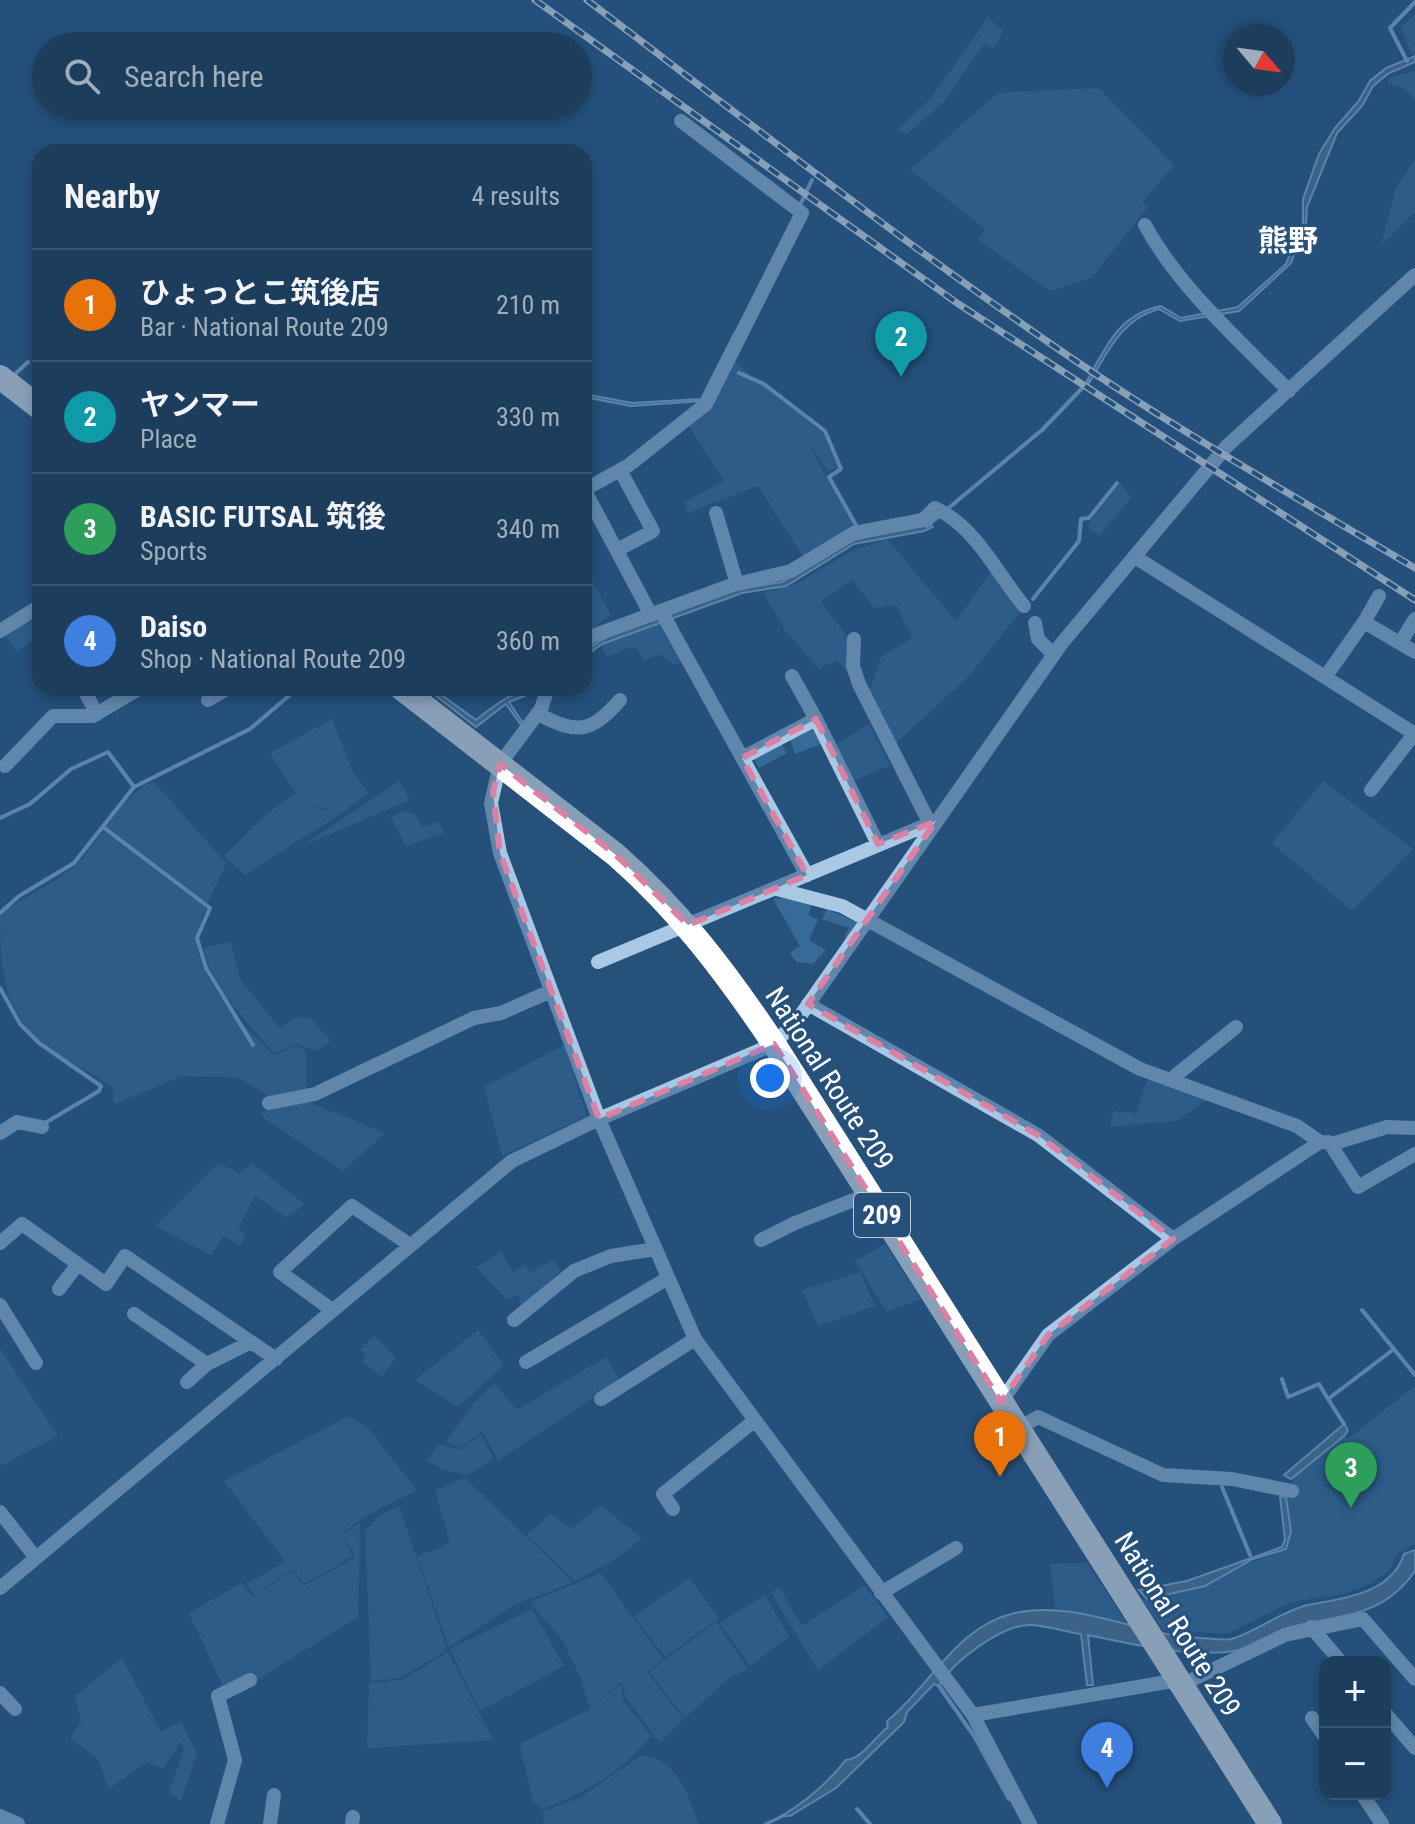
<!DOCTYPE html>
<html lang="en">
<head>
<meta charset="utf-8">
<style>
  body { margin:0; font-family:"Roboto Condensed","Noto Sans JP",sans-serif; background:#294865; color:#f1f3f6 }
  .controls { position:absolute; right:24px; bottom:24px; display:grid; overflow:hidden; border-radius:16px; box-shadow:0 4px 12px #0003 }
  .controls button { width:72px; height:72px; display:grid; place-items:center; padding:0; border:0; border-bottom:2px solid #3a5672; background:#1c3d5c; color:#f1f3f6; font:40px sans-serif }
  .compass { position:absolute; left:1223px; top:24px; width:72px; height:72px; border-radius:50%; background:#1c3d5c; box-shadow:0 4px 12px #0003; rotate:119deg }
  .you { position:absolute; left:770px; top:1078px; width:28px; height:28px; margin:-20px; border:6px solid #fff; border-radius:50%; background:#1a73e8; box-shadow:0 0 0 12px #1a73e833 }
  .badge { display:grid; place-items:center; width:52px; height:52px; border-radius:50%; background:#eebf6d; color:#fff; font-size:26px; font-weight:700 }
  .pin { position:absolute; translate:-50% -66px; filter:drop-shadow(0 2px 4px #0008) }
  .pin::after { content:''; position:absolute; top:42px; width:28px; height:24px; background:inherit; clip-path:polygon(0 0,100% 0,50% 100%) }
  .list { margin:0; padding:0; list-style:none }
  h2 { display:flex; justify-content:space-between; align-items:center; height:104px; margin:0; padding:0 32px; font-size:34px }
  h2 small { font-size:26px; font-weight:400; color:#a0aebb }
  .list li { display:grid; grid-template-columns:52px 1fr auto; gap:24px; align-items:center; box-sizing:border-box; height:112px; padding:0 32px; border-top:2px solid #3a5672 }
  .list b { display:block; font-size:30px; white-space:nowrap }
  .list p { margin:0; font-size:26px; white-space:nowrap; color:#a0aebb }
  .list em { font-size:26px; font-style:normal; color:#a0aebb }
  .icon { flex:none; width:44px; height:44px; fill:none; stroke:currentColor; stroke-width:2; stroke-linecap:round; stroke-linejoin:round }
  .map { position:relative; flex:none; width:1415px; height:1824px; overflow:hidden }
  .search { position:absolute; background:#1c3d5c; box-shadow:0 4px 12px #0003; left:32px; top:32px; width:560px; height:88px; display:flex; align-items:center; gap:20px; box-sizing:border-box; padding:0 28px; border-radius:44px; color:#a0aebb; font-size:30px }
  .panel { position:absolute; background:#1c3d5c; box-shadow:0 4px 12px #0003; left:32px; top:144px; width:560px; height:552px; border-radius:24px }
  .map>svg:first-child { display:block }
</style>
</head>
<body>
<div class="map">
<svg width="1415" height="1824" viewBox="0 0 1415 1824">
  <rect width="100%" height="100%" fill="#25517b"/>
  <!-- green -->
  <path fill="#386a98" d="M1415,13V53L1412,55L1401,28Z
    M988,17L1003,31L994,48L984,44L943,103L906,135L897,130L932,97Z
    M1415,71V100L1403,87L1388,83L1390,78Z
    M1098,88L1174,165L1142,202L1148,207L1092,277L1050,291L978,240L985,229L910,170L998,93Z
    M1415,159V212L1381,245L1396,188Z
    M731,359L823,433L838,468L828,471L811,446L781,468L810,447L855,528L803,557L758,486L688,513L684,502L724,481L687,423Z
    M1120,483L1131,498L1099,536L1087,526Z
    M887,539L956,621L991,572L1020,612L970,675L896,743L870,691L881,657L912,638L896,605L874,608L852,580L821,602L850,640L849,673L836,660L819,669L785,630L763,593L797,584L851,551Z
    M584,566L611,615L584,634Z
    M659,615L687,662L673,664L660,654L644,660L634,646L607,657L597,639Z
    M29,619L40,634L17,652L4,634Z
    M332,719L353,772L368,793L352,805L320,809L301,796L320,811L346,805L351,807L245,875L224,856L267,814L296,793L270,753Z
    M869,724L890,765L853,781L836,744Z
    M816,727L823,743L795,754L790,740Z
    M781,743L787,753L759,768L753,758Z
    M153,781L226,863C217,885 203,909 198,932C189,973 247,1029 273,1055L299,1046L306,1052L307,1089L274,1099L237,1077L182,1076L114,1104L113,1088C93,1073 70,1063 49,1049C3,1016 0,967 0,915C23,896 59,882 78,863C104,835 119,798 153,781Z
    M399,781L410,800L302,846Z
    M1323,781L1413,849L1352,911L1272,843Z
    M405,811L414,813L422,827L439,822L444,833L406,846L391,817Z
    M786,897L811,906L809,915L818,920L809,940L826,950L813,964L796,962L790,953L800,946L773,899Z
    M827,909L858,923L847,940L844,937L849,928L822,919Z
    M230,942L241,981L280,1028L296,1017L310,1018L331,1041L316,1051L299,1044L274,1053C246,1020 214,990 203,948Z
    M564,1045L587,1116L502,1156L484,1087Z
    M1148,1078L1208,1099L1177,1121L1109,1127L1114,1111L1136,1113Z
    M306,1101L385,1133L343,1171L260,1115L268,1107Z
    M218,1163L240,1173L252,1163L305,1205L286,1217L255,1196L239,1228L246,1237L240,1246L223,1236L211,1255L155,1226Z
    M885,1244L921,1299L887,1312L855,1261Z
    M501,1252L513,1272L525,1265L530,1272L554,1259L560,1271L527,1306L521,1308L518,1295L506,1299L476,1267Z
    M860,1272L875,1306L818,1326L802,1290Z
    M478,1330L504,1365L458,1407L415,1380Z
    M375,1336L396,1358L382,1377L362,1362L366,1354L360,1349Z
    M0,1348L58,1436L0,1466Z
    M606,1357L620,1381L498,1460L482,1431L460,1448L446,1442L475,1401L495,1384L517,1410Z
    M1415,1386V1544L1397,1554L1389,1570L1372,1583L1343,1594L1291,1602L1227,1634L1163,1630L1143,1600L1205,1587L1246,1564L1286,1550C1295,1531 1284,1514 1287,1494C1289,1472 1327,1451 1343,1437L1349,1438Z
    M349,1416L368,1428L417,1490L364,1517L341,1534L353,1556L304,1584L293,1569L254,1595L247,1584L285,1561L224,1481Z
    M481,1435L494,1459L467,1475L441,1469L427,1460L439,1444L460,1450Z
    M465,1478L573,1582L512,1606L449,1647L417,1557L450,1543L435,1490Z
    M601,1505L642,1539L614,1560L575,1581L527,1535L551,1513L571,1529Z
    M399,1506L447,1650L400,1678L371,1681L365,1531L379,1516Z
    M360,1523L358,1617L228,1698L189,1613L241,1583L253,1597L292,1571L304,1586L356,1557L342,1534Z
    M1087,1563L1127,1623L1055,1608L1050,1564Z
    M601,1573L663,1659L647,1672L683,1719L660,1743L625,1696L622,1681L590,1708L621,1684L623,1700L651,1736C621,1772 587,1792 543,1809L533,1802L520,1744L590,1709L580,1677L563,1641L530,1602Z
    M689,1578L719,1618L665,1657L634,1616Z
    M864,1585L888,1617L818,1670L771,1593L779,1587L802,1626Z
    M765,1595L789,1637L750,1666L720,1623Z
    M532,1609L564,1666L480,1711L450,1649Z
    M716,1622L748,1669L728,1679L685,1718L649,1672Z
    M448,1652L493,1740L367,1748L369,1683L402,1680Z
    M122,1658L161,1732L181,1721L197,1754L181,1800L169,1793L184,1749L180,1742L163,1769L147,1762L109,1789L97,1758L70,1739L81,1722L75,1696Z
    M641,1756C676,1755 688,1796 699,1824H543L544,1811L579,1798Z"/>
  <!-- water -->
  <path fill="#587896" stroke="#9cc3e5" stroke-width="2" d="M1415,56V62L1389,73L1373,86L1362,106L1337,133L1307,207L1306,223L1291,263L1239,311L1180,321L1159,309C1121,319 1107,353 1088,385L1085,384C1106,348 1117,315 1161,306L1181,318L1238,307L1286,264L1303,223V199L1319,154L1335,128L1358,102L1370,81L1386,68Z
    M735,332L702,401L631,406L584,397V394L632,403L701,399Z
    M928,522L933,527L924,531L854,544L786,586L742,593L602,644L584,657V651L607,637L739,589L782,582L850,541Z
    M426,688H432L476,720C493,706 520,685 542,689L509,702L523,723L521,725L506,704L476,727Z
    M1344,1424L1348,1430L1344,1436L1291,1479L1284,1475Z
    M1280,1496L1286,1497L1291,1531L1286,1549L1253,1559L1205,1586L1147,1599L1139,1590L1187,1581L1282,1547L1285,1540Z
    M1415,1550V1571C1381,1619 1341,1614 1291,1627C1271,1632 1253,1648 1234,1651C1190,1658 1131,1644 1088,1635L1093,1685H1087L1081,1634C1064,1631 1047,1626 1031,1625C1003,1624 951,1662 939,1686L934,1684L907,1712L904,1722L836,1788L790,1816C780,1814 774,1824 764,1824C795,1812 825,1786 846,1760C862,1759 875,1737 888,1727L887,1721C930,1687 956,1626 1015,1613C1076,1599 1140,1636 1201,1638C1210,1638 1222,1641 1231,1639C1253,1634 1283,1610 1308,1605C1344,1598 1391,1594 1404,1554Z"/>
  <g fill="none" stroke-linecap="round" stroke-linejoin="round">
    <!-- stream -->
    <path stroke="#9cc3e5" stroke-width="4" d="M1407,61L1390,28L1415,2
      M799,207L812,180
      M739,373L764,384L825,431L841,469L829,477L857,527
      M14,375L28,362
      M927,526L1042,430L1089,381
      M1033,599L1079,541L1081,519L1089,518L1117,483
      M0,818L30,804L71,769L108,752L134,787
      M103,827L210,908L197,938L206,968L253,1045
      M0,913L19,896L74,863L134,787L250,729L298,688
      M0,988L20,1024L39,1043L101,1086L99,1091L45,1123
      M1362,1310L1415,1375
      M1282,1379L1288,1397L1319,1384L1328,1399L1394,1349
      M1328,1399L1344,1424
      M1222,1487L1250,1555
      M939,1686L974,1736L1009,1799
      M857,1809L870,1824"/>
    <!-- minor -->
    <path stroke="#a8c8e4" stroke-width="14" d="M1145,225C1180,289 1238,339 1289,391
      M584,489L651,615
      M584,490L629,465L706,404L802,213L681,121
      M716,513L737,584
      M617,550L653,531L620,470
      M1135,557L1415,734
      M661,611L807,875
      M1364,622L1379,596
      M1035,623L1038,639L1053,654
      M0,631L40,606
      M854,639L853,666L859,684L929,822
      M584,642L592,636L729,586L791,571L854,533L923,520L935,508C977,528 995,571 1024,606
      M1401,642L1415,619
      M1326,676L1364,622L1415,652
      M83,688L97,714
      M548,688L541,709L500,764L491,803L500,853L599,1119L695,1339L973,1715L1030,1824
      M208,700L228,688
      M538,714C577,734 590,734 620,700
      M816,719L878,844
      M742,758L816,719L792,676
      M5,766L53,716H93L140,688
      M1371,790L1414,734
      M777,889L842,906L1140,1069L1297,1126L1320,1142L1335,1143L1387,1127L1415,1128
      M598,962L936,821
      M808,1004L1038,1135L1173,1239
      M1170,1080L1236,1027
      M269,1103L315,1094L474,1018L501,1013L551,991
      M0,1133L17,1122L42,1127
      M1329,1142L1358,1187L1415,1154
      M761,1240L795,1223L869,1194
      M0,1243L22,1224L106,1284L125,1256L276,1359
      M59,1289L78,1264
      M0,1305L36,1363
      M332,1310L280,1272L352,1206L410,1245
      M134,1314L207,1364L251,1342
      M514,1320L574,1271L611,1256L655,1249
      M526,1362L668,1278
      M187,1382L207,1364
      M601,1399L695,1339
      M1001,1402L1048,1335L1173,1239L1320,1142
      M1019,1428L1038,1417L1163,1475L1232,1479L1292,1491
      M673,1509L663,1494L754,1421
      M0,1512L36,1558
      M0,1588L512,1161L599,1119L774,1044L798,1019L1062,643L1227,446L1415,275
      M881,1593L956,1548
      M1311,1627L1341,1662
      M1181,1685L1285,1635L1363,1619L1415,1679
      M0,1693L15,1709
      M1385,1713L1415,1748
      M973,1715L1179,1680
      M1312,1718L1325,1737
      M1362,1794L1382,1824
      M0,1816L18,1824
      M217,1824L235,1760L218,1696L250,1680
      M270,1824L274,1795
      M352,1824L353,1817"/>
    <!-- highway -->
    <path stroke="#fff" stroke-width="24" d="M0,377L40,408
      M401,688L616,855C679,910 727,974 774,1044L1270,1824"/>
    <defs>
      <path id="rail" d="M535,0L957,303L1415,600
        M587,0C744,119 901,241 1064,353C1177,430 1297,498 1415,568"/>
    </defs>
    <!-- rail casing -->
    <use href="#rail" stroke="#fff" stroke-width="7"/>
    <!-- rail -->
    <use href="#rail" stroke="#25517b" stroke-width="4" stroke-dasharray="12" stroke-linecap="butt"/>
  </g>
  <!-- marked area -->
  <path d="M0 0H1415V1824H0ZM816,719L878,844L936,821L808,1004L1038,1135L1173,1239L1048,1335L1001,1402L774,1044L599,1119L500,853L493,792L500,764L616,855L688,925L807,875L742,758Z" fill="#25517b" fill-opacity=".55" fill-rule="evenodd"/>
  <path fill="none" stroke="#dd80a5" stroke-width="6" stroke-dasharray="16 10" stroke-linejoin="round" d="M816,719L878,844L936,821L808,1004L1038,1135L1173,1239L1048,1335L1001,1402L774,1044L599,1119L500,853L493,792L500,764L616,855L688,925L807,875L742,758Z"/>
  <g text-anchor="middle" stroke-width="6" stroke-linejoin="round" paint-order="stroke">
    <!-- shield labels -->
    <rect fill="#25517b" stroke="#becbd7" stroke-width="2" x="854" y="1193" width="56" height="44" rx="6"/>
    <g font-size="26" font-weight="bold" fill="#fff">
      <text x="882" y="1224">209</text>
    </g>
    <!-- street labels -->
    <g font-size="28" fill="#fff" stroke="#25517b">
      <text transform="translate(830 1078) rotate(57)" y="10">National Route 209</text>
      <text transform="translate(1178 1624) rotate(58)" y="10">National Route 209</text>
    </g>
    <!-- neighbourhood labels -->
    <g font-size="30" font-weight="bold" fill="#fff" stroke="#25517b">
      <text x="1288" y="251">熊野</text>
    </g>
  </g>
</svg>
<div class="controls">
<button>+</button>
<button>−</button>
</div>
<svg class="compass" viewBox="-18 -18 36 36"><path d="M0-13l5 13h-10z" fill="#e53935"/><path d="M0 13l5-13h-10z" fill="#a0aebb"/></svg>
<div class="you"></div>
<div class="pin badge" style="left:1000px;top:1477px;background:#e8710a">1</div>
<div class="pin badge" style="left:901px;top:377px;background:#0f9aa8">2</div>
<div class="pin badge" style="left:1351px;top:1508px;background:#2e9e5b">3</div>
<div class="pin badge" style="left:1107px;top:1788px;background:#3f7fe0">4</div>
<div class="search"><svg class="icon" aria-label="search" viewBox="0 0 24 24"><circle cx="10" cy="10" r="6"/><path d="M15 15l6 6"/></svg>Search here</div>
<section class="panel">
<h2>Nearby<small>4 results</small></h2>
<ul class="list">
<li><span class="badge" style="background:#e8710a">1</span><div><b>ひょっとこ筑後店</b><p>Bar · National Route 209</p></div><em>210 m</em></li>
<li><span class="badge" style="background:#0f9aa8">2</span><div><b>ヤンマー</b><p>Place</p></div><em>330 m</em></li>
<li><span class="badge" style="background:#2e9e5b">3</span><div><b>BASIC FUTSAL 筑後</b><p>Sports</p></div><em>340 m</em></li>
<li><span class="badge" style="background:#3f7fe0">4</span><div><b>Daiso</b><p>Shop · National Route 209</p></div><em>360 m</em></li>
</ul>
</section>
</div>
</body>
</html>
